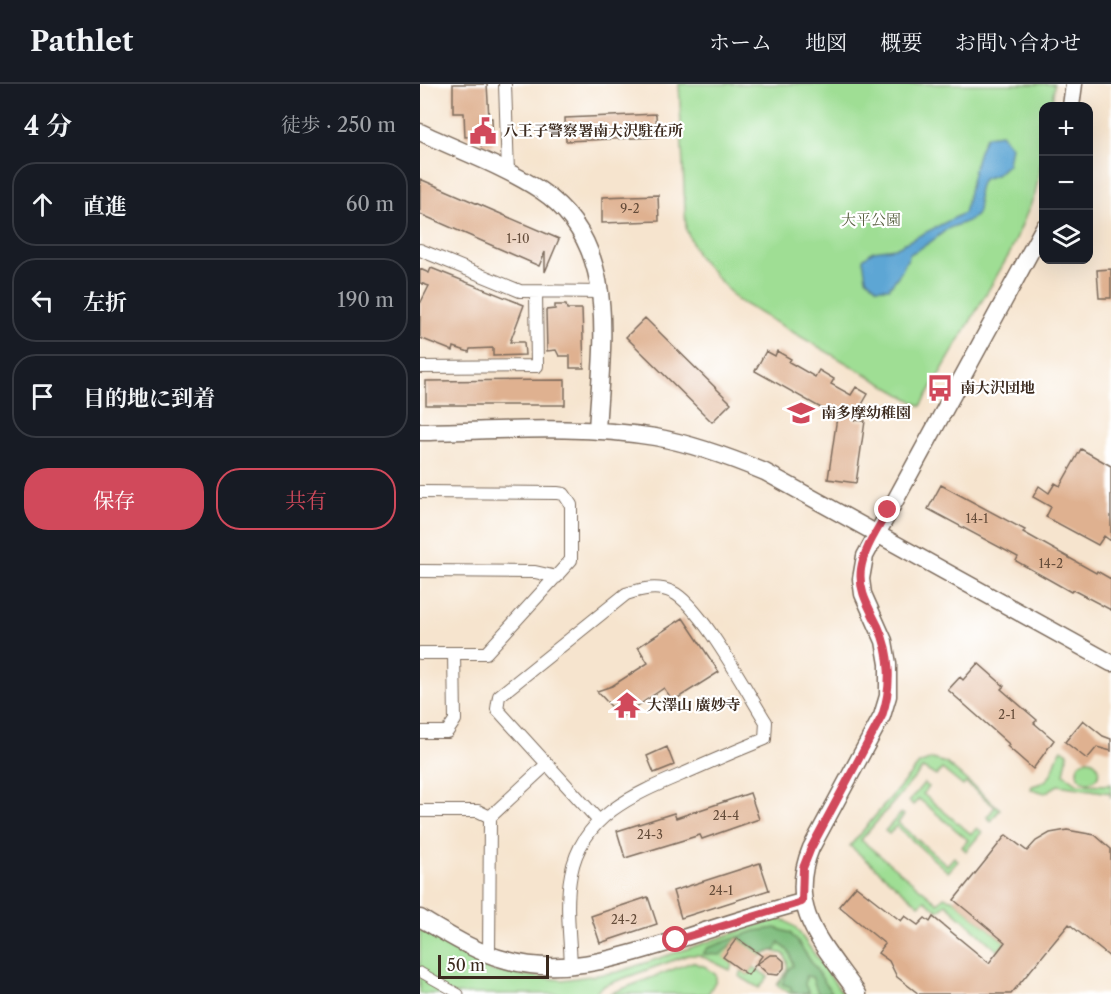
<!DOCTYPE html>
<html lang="ja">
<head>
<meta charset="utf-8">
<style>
  body { margin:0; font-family:"Libre Caslon Text","Noto Serif JP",serif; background:#242831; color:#f1f3f6 }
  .controls { position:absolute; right:18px; top:18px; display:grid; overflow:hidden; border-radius:12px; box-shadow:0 6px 24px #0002 }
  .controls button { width:54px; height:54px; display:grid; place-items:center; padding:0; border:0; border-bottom:2px solid #363941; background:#171b24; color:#f1f3f6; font:30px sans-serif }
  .scale { position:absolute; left:18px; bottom:15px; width:111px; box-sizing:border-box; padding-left:6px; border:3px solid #3b2a1e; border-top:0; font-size:16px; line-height:21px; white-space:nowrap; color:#3b2a1e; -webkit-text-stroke:4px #fff; paint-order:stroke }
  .stop { position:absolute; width:18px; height:18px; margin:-14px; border:4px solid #d1495b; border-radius:50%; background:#fff }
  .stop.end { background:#d1495b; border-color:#fff; box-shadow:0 2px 6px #0008 }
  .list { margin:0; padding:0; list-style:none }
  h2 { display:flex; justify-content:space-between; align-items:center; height:78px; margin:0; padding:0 24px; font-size:26px }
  h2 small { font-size:20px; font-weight:400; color:#9ea1a6 }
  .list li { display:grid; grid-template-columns:39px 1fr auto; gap:18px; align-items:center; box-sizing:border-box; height:84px; margin:0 12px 12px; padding:0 12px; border:2px solid #363941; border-radius:24px }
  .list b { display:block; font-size:22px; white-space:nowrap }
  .list em { font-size:20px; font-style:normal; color:#9ea1a6 }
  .actions { display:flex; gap:12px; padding:18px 24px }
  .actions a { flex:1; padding:14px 0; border:2px solid #d1495b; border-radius:24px; text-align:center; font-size:21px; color:#d1495b }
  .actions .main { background:#d1495b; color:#fff }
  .icon { flex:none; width:33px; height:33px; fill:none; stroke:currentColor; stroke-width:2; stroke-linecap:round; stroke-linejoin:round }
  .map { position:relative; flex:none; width:691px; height:910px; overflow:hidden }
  header { display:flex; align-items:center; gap:36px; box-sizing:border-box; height:84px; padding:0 30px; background:#171b24; border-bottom:2px solid #363941 }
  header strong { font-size:28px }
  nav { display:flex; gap:33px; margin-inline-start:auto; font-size:21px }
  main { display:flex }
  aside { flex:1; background:#171b24 }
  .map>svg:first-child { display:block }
</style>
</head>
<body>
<header>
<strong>Pathlet</strong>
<nav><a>ホーム</a><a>地図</a><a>概要</a><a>お問い合わせ</a></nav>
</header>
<main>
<aside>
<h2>4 分<small>徒歩 · 250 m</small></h2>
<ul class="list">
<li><svg class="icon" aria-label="ahead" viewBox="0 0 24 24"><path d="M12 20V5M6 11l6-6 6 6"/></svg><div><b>直進</b></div><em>60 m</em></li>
<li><svg class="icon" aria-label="left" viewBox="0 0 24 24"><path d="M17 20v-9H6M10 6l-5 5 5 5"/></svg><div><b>左折</b></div><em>190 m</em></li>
<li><svg class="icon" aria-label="arrive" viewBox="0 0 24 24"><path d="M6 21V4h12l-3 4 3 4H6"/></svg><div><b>目的地に到着</b></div></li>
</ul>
<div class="actions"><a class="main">保存</a><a>共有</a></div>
</aside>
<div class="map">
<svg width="691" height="910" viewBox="0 0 691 910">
  <rect width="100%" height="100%" fill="#fff"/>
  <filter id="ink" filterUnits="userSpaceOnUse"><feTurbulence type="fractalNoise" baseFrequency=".0167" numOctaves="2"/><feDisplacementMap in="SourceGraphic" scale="12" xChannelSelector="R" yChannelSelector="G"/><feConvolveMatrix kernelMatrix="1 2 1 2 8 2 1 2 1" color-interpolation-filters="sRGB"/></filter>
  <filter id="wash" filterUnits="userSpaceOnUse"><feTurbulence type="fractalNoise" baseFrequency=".008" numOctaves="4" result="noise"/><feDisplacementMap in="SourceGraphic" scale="24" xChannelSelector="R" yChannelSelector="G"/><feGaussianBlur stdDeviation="1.35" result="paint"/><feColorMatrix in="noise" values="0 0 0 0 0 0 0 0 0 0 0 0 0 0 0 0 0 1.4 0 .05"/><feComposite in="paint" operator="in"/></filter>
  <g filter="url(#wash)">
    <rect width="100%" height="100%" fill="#f6e4ce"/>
    <!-- green -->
    <path fill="#9fde94" stroke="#6d8459" stroke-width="1.5" d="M259,0H634L632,22H624L623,71L615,110L590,169L501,322L317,216L277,171L266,145Z
      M642,665L648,669L644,690L658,700L690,701L691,698V714L690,709L638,701L625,709L611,705L612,702C638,696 630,682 642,665Z
      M512,675L526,679L580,725L571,737L567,733L575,723L546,699L543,702L522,685L516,692L503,684L441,756L518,819L524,813L534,816L585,858L578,867L526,820L518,827L505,816L499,821L430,762L499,680Z
      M657 687a11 11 0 1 1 22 0a11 11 0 1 1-22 0Z
      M504,699L509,703L503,710L551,750L557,744L562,748L546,767L542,763L548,756L499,715L493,721L489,717Z
      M481,729L484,731L478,739L527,781L534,773L538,777L528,788L476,742L469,750L465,747Z
      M356,835L366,837L376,844L423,910H371L357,901C365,890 372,883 364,870L352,867L341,872L304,873L313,880L310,886L279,871H268L183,902L174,910H0V845L72,887L142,896L198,888Z
      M272,878L286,883L296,891V896L288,910H189Z
      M334,883L348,893L339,904L319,892L322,887L328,891Z"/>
    <!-- forest -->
    <path fill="#7fbd7e" stroke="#5d744e" stroke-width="1.5" d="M356,844L370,849L378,858L412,909H398L392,893L386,892L385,901L389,908C384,910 376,910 371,907V903L362,900L370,883L373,882L370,869L359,858L356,866L343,870L319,854L300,871L283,870L287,864L335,847Z"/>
    <!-- water -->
    <path fill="#5da6d4" stroke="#4c6879" stroke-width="1.5" d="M581,50L591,62L588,80L576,91L563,95C554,112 561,113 558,127C555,139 534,140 526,146C512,157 506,162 490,170L481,188L469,204H457L446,194L443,175L453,167L475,164L544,129C550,109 555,65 567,52Z"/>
    <g id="blocks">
      <!-- building -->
      <path fill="#dfb190" d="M33,0H67L69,34H72L73,61L61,62V52L45,53L44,29H33Z
        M236,30L237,53L146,57L145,34Z
        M0,95L139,155L125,188V168L119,182L0,130Z
        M238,111L239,137L182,139V113Z
        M11,184L104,221L90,258H104L105,271L73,272V264L50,265L49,268L34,263L33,267L0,254V220L9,202L0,199V185L9,189Z
        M691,185V214H679L677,186Z
        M135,221H146L147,225H162L164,284H150V272H139L136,266L127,267L126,226L135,225Z
        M225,234L311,319L292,338L206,253Z
        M346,267L355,272L357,267L371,275L369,278L395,293L399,286L414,295L411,300L431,311L436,303L448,310L433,336L445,337L436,399L408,395L417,333L335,287Z
        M145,296V321H6V297Z
        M661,365L691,382V457L684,452L678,461L626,433L631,423L613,413L619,402L629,409L635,399L640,402Z
        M521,401L605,446L603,448L676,489L677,487L691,495V526L653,506L651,508L596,477L598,473L508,425Z
        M263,534L299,588L253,617L244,604L201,633L177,607L192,602L228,579L218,563Z
        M558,579L584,602L581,605L617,636L614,639L634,656L613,685L587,662L589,660L528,606L540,593L543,596Z
        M663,636L683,652L691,655V667L677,663L667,675L645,658Z
        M247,663L254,681L234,689L227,672Z
        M330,709L339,735L282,755L280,751L205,774L197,747L254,729L256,734Z
        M647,746L675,751L691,765V874L649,840L591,910H499L477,893L469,877L458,869L465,860L419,822L436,802L481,837L485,832L498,841L505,834L510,838L513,833L569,879L585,858L534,816L586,751L607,767L616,757L630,749Z
        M340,779L349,806L261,834L253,807Z
        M228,813L237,840L180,859L171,832Z
        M317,854L342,872L328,891L303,873Z
        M350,871H357L364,877V884L358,891L348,890L337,880Z"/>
    </g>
  </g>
  <g filter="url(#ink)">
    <use href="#blocks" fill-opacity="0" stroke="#7c6b5c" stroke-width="1.5"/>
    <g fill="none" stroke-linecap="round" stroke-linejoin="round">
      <defs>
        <path id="pedestrian" d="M0,888L39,910"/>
        <path id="minor" d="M85,0L88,89
          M0,166L100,207L182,208
          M0,283L117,282L116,209
          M0,408L137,409L144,410L151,421V476L66,569H0
          M0,487L115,488L137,493
          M0,648H27L35,636L34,569
          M0,727H58L70,733
          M69,870L70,733L126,681
          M151,882C150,852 145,820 151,790C162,731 215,710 265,689C292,677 318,666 345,655L346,638C327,608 280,520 252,508C237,501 221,505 206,510L79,612L77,625L178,736"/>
        <path id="tertiary" d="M651,22L654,0
          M0,48C40,67 83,82 120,106C202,160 181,263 177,347
          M0,348C77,347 158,340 235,353C273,360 309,373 345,388L691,579
          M0,834C27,850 55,868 86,876C146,893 203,872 260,855C300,842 341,829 382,818
          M438,910C404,861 365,826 391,764L462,632L468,612V580L464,557L443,510L441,495L445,472L624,143"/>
      </defs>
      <!-- pedestrian casing -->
      <use href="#pedestrian" stroke="#7c6b5c" stroke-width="11"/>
      <!-- minor casing -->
      <use href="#minor" stroke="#7c6b5c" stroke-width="14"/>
      <!-- tertiary casing -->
      <use href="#tertiary" stroke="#7c6b5c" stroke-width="19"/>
      <!-- pedestrian -->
      <use href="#pedestrian" stroke="#fff" stroke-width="9"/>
      <!-- minor -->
      <use href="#minor" stroke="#fff" stroke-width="12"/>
      <!-- tertiary -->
      <use href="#tertiary" stroke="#fff" stroke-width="16"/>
    </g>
  </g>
  <g fill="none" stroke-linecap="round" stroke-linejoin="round" filter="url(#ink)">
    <!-- route -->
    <path stroke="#d1495b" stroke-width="8" d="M256,856L382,818L383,784L391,764L462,632C472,603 471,570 458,542C449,523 438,507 441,485C444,464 459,444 468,426"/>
  </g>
  <!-- icons -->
  <defs>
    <symbol id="civic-bare" viewBox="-9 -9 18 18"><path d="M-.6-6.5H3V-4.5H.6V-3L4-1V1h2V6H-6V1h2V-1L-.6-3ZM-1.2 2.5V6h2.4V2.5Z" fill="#d1495b" stroke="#fff" stroke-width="2.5" paint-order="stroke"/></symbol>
    <symbol id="bus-bare" viewBox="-9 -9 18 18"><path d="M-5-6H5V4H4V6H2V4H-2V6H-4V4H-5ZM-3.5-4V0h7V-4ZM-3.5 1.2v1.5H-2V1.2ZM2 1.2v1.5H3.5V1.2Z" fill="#d1495b" stroke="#fff" stroke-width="2.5" paint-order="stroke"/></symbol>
    <symbol id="school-bare" viewBox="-9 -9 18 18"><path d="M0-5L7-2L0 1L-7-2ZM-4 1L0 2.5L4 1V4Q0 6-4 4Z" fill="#d1495b" stroke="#fff" stroke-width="2.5" paint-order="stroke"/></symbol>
    <symbol id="temple-bare" viewBox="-9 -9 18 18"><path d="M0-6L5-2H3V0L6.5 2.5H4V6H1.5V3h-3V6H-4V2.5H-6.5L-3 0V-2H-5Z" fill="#d1495b" stroke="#fff" stroke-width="2.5" paint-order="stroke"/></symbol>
  </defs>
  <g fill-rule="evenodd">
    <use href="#civic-bare" x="44" y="28" width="38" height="38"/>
    <use href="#bus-bare" x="501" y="285" width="38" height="38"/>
    <use href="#school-bare" x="362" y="310" width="38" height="38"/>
    <use href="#temple-bare" x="188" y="602" width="38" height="38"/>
  </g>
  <g text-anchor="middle" stroke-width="4.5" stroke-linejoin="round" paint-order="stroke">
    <!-- number labels -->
    <g font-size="12" fill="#644c3a">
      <text x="210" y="129">9-2</text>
      <text x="98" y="159">1-10</text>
      <text x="557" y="439">14-1</text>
      <text x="631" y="484">14-2</text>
      <text x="587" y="635">2-1</text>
      <text x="306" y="736">24-4</text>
      <text x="230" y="755">24-3</text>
      <text x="301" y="811">24-1</text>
      <text x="204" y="840">24-2</text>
    </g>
    <!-- poi labels -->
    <g font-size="15" font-weight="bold" fill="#3b2a1e" stroke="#fff" text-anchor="start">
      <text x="83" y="52">八王子警察署南大沢駐在所</text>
      <text x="540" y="309">南大沢団地</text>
      <text x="401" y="334">南多摩幼稚園</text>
      <text x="227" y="626">大澤山 廣妙寺</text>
    </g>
    <!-- park labels -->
    <g font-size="15" fill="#596041" stroke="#fff">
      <text x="451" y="141">大平公園</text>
    </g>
  </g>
</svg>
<div class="controls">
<button>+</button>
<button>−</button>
<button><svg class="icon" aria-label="layers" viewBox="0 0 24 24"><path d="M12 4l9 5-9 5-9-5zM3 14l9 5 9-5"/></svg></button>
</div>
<div class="scale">50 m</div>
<div class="stop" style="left:256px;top:856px"></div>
<div class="stop end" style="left:468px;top:426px"></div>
</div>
</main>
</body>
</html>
